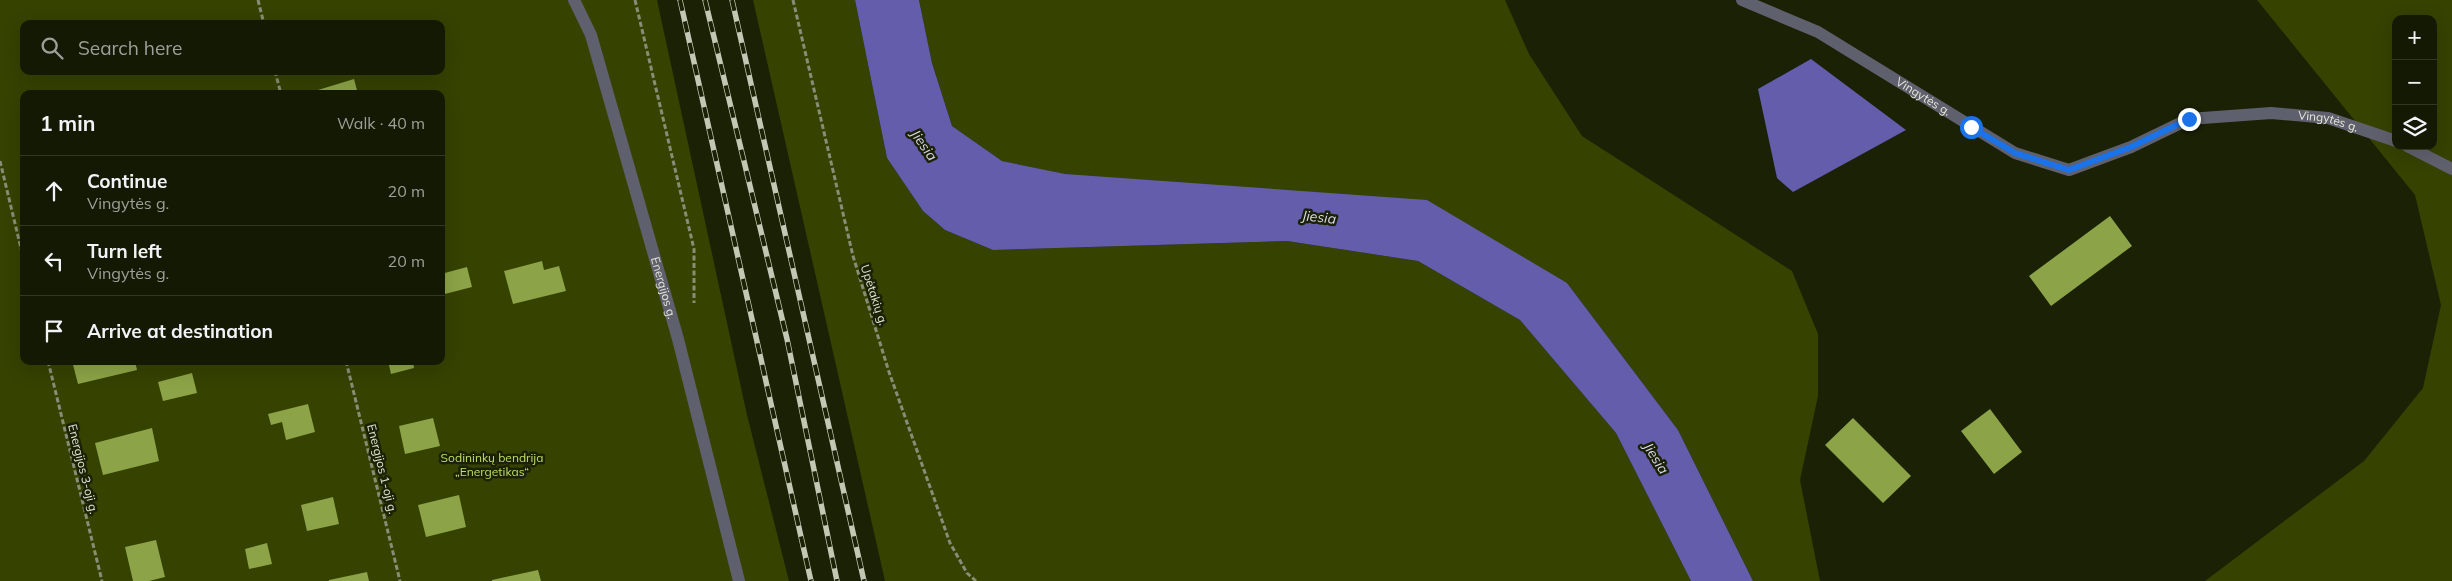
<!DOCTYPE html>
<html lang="en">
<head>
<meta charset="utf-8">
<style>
  body { margin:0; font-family:Mulish,sans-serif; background:#1d220e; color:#f1f3f6 }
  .controls { position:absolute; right:15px; top:15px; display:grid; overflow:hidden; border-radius:10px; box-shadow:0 5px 20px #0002 }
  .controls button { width:45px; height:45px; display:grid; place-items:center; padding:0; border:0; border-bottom:1px solid #333826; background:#141904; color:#f1f3f6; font:25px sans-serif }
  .stop { position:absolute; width:15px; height:15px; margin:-11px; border:4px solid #1a73e8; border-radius:50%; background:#fff }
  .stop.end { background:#1a73e8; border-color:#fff; box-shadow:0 1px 5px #0008 }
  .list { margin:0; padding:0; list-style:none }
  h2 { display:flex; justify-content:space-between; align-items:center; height:65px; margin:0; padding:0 20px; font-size:21px }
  h2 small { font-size:16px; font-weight:400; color:#9da09a }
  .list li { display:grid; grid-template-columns:32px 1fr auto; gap:15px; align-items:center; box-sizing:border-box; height:70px; padding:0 20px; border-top:1px solid #333826 }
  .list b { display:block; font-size:19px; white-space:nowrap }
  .list p { margin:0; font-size:16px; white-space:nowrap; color:#9da09a }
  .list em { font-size:16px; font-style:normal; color:#9da09a }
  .icon { flex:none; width:28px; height:28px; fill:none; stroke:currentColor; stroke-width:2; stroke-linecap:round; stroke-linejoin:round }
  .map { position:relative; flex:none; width:2452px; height:581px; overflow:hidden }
  .search { position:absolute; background:#141904; box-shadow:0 5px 20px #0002; left:20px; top:20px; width:425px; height:55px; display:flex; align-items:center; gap:12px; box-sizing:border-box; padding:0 18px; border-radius:10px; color:#9da09a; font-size:19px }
  .panel { position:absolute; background:#141904; box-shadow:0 5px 20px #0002; left:20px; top:90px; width:425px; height:275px; border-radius:10px }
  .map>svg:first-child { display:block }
</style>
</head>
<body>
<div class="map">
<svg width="2452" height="581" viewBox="0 0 2452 581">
  <rect width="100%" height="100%" fill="#1a2105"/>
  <!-- green -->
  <path fill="#354200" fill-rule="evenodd" d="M0,0H657L747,415L789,581H0ZM24,24H441V71H24ZM24,94H441V361H24Z
    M753,0H855L887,158L923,211L945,230L993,250L1287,241L1418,261L1520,320L1616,433L1691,581H885Z
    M919,0H1505L1529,54L1582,136L1792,271L1818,334V396L1800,480L1820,581H1753L1678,430L1567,283L1002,161L952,126L932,63Z
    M2257,0H2452V581H2205L2364,461L2423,388L2441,305L2415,195ZM2396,19H2433V146H2396Z"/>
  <!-- water -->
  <path fill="#635dab" d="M855,0H919L932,63L952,126L1002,161L1065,174L1427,200L1567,283L1678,430L1753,581H1691L1616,433L1520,320L1418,261L1287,241L993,250L945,230L923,211L887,158Z
    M1811,59L1906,130L1793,192L1777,178L1758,89Z"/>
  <!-- building -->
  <path fill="#8ca347" d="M354,79L358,94H320L318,90Z
    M2110,216L2132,246L2051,306L2029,276Z
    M542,261L544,270L559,266L566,291L513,304L504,271Z
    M467,267L472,287L441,295V274Z
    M72,361H135L137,370L78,384Z
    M388,361H413L414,368L391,374Z
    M192,373L197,393L163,401L158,382Z
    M308,404L315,432L286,440L282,422L271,425L268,414Z
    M1990,409L2022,452L1994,474L1961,431Z
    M433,418L440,446L405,454L399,426Z
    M1853,418L1911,476L1883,503L1825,445Z
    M152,428L159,461L103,475L95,443Z
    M459,495L466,527L426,537L418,505Z
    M333,497L339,524L307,531L301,505Z
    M156,540L165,577L149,581H133L125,547Z
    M267,543L272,564L249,569L245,549Z
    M538,570L541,581H492V580Z
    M367,572L369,581H329V580Z"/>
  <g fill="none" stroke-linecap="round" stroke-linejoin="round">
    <!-- path -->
    <path stroke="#878d76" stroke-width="3" stroke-dasharray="5 2.5" stroke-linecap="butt" d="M258,0L264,24
      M635,0L694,249V303
      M793,0L853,256L889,372L950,543L967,573L976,581
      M275,71L281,94
      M0,161L24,261
      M48,361L102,581
      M346,361L400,581"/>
    <!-- minor -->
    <g stroke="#5f606d" stroke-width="12">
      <path id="s1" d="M574,0L591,35L678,339L739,581"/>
      <path id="s2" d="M1742,0L1818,32L2015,153L2069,170L2131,147L2189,119L2271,113L2328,118L2396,141"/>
      <path d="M2407,146L2452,169"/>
    </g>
    <defs>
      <path id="rail" d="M680,0L811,581
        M705,0L787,339L837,581
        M732,0L864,581"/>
    </defs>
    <!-- rail casing -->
    <use href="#rail" stroke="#c3c8b5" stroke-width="5.5"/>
    <!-- rail -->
    <use href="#rail" stroke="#1a2105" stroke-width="4" stroke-dasharray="11" stroke-linecap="butt"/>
  </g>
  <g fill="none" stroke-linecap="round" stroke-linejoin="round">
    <!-- route -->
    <path stroke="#1a73e8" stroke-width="6" d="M1971,127L2015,153L2069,170L2131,147L2189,119"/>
  </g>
  <g text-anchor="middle" stroke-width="5" stroke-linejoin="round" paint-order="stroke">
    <!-- street labels -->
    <g font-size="12" fill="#e3e8d7" stroke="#1a2105">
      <text dy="4" stroke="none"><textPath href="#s2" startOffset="206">Vingytės g.</textPath></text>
      <text dy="4" stroke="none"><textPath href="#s2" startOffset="641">Vingytės g.</textPath></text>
      <text dy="4" stroke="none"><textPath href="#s1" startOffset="302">Energijos g.</textPath></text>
      <text transform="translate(874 295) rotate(72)" y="4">Upėtakių g.</text>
      <text transform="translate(83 469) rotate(76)" y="4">Energijos 3-oji g.</text>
      <text transform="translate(382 469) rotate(76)" y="4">Energijos 1-oji g.</text>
    </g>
    <!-- park labels -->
    <g font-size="12" fill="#c1df65" stroke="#1a2105">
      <text x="492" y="462">Sodininkų bendrija<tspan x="492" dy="14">„Energetikas“</tspan></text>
    </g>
    <!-- water labels -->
    <g font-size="14" font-style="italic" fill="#dbdbf2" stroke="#1a2105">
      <text transform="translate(924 145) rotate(55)" y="5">Jiesia</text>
      <text transform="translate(1319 217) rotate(6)" y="5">Jiesia</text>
      <text transform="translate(1656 458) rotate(58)" y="5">Jiesia</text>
    </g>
  </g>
</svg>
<div class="controls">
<button>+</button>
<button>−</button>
<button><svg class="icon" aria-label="layers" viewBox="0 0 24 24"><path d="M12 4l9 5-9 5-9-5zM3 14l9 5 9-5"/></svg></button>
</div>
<div class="stop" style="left:1971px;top:127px"></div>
<div class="stop end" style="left:2189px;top:119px"></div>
<div class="search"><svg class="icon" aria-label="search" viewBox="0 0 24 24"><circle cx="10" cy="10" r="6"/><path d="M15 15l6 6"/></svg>Search here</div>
<section class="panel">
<h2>1 min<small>Walk · 40 m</small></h2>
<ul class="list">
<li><svg class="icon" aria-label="ahead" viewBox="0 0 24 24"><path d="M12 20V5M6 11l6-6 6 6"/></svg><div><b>Continue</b><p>Vingytės g.</p></div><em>20 m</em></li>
<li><svg class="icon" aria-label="left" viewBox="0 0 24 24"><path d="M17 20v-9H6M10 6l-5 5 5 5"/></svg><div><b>Turn left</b><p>Vingytės g.</p></div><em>20 m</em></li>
<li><svg class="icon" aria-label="arrive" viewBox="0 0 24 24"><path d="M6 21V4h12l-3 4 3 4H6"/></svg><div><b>Arrive at destination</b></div></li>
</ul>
</section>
</div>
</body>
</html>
